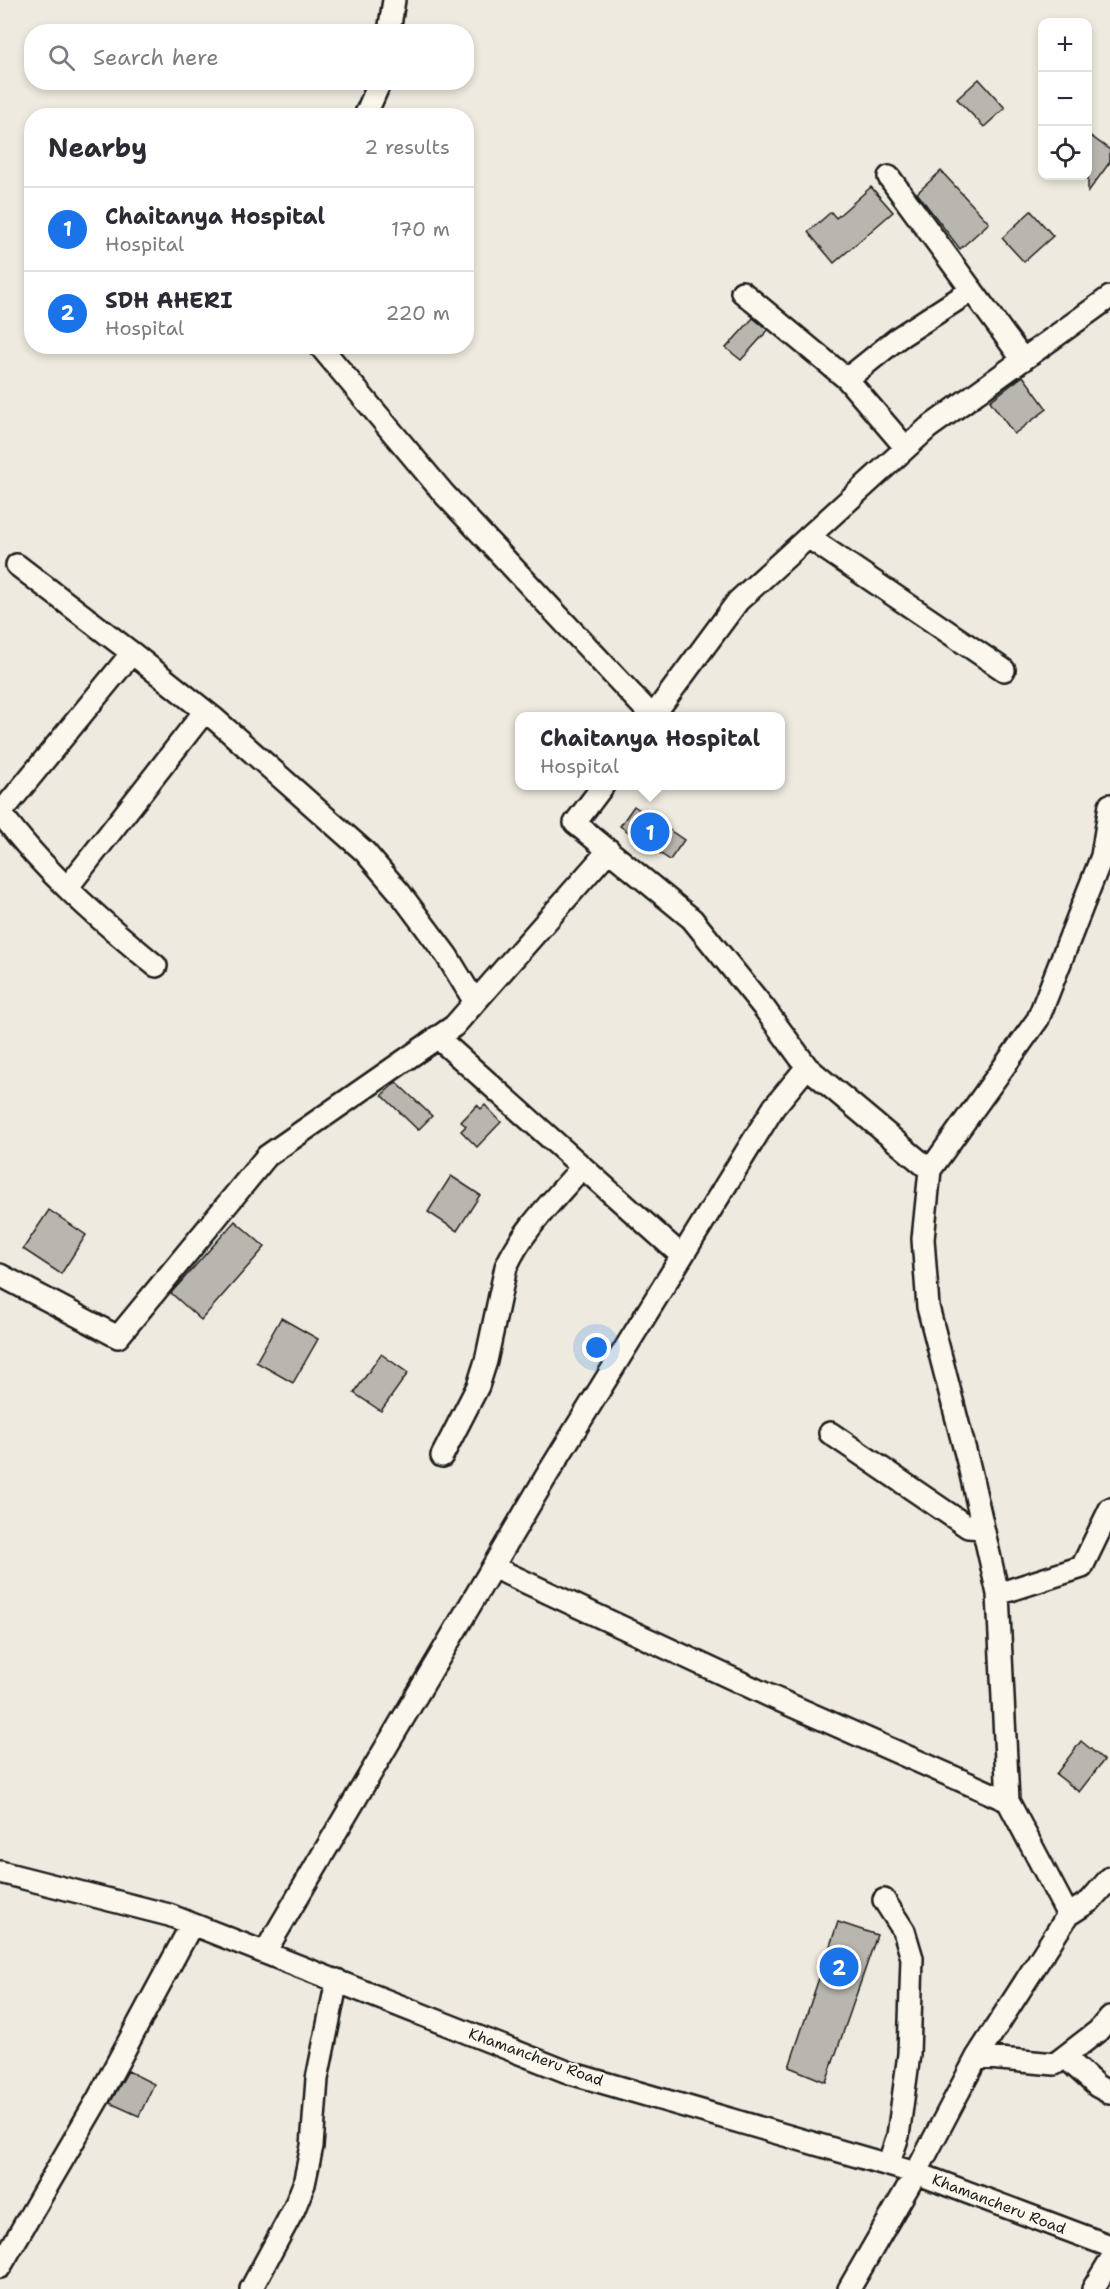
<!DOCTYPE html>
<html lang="en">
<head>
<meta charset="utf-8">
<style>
  body { margin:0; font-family:"Shantell Sans",sans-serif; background:#f2f2f3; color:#2b2b33 }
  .controls { position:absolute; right:18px; top:18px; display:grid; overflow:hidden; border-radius:12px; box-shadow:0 3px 9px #0003 }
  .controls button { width:54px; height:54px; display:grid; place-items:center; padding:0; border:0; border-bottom:2px solid #e1e1e2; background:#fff; color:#2b2b33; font:30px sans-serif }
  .you { position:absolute; left:597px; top:1348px; width:21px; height:21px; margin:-15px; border:4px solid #fff; border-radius:50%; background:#1a73e8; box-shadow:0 0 0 9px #1a73e833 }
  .badge { display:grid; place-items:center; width:39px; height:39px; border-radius:50%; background:#1a73e8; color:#fff; font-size:20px; font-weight:700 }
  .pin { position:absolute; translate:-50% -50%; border:3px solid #fff; box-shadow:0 2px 6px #0006 }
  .popup { position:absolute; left:515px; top:712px; width:270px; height:78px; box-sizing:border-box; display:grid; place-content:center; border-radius:12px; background:#fff; filter:drop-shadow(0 2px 4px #0005); font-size:20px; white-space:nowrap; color:#7c7c81 }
  .popup b { font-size:22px; color:#2b2b33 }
  .popup::after { content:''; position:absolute; left:50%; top:100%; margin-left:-12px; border:12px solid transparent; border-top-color:#fff }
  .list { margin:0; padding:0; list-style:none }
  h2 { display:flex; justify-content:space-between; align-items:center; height:78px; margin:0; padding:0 24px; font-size:26px }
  h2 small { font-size:20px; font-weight:400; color:#7c7c81 }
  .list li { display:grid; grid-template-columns:39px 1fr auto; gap:18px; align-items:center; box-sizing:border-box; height:84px; padding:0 24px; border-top:2px solid #e1e1e2 }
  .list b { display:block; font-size:22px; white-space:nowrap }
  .list p { margin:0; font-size:20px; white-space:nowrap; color:#7c7c81 }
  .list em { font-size:20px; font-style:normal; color:#7c7c81 }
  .icon { flex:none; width:33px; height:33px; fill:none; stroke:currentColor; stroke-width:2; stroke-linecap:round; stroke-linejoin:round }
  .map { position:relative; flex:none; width:1110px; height:2289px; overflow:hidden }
  .search { position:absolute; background:#fff; box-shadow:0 3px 9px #0003; left:24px; top:24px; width:450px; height:66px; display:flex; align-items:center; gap:15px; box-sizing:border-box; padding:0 21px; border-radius:24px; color:#7c7c81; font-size:22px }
  .panel { position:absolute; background:#fff; box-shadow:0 3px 9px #0003; left:24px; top:108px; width:450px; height:246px; border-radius:24px }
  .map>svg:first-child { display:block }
</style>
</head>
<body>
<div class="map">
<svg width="1110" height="2289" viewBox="0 0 1110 2289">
  <rect width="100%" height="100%" fill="#eeeadf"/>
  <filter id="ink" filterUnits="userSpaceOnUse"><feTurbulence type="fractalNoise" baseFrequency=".0167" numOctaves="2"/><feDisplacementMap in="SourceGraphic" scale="12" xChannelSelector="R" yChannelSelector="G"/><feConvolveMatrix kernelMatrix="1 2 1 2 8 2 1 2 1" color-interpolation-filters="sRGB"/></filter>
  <g filter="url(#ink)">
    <!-- building -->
    <path fill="#b9b6af" stroke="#1c1c1c" stroke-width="1.5" d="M979,79L1005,108L984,127L957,99Z
      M1088,134L1110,150V162L1088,192Z
      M941,171L989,223L960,249L917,193Z
      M871,187L893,212L834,263L808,232L831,212L836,218Z
      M1031,211L1053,236L1024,262L1002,238Z
      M753,318L768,330L741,360L726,348Z
      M1023,376L1047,409L1014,434L990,401Z
      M634,806L684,840L670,860L620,826Z
      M396,1082L432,1116L418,1130L382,1095Z
      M477,1105L481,1109L485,1105L501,1122L477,1147L461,1131L466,1126L461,1122Z
      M451,1176L480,1195L457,1231L428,1212Z
      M49,1210L86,1235L61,1274L23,1249Z
      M235,1221L265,1247L201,1320L171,1293Z
      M281,1318L318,1339L293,1383L256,1362Z
      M381,1354L408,1373L381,1411L354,1393Z
      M1081,1741L1104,1760L1079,1792L1056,1774Z
      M838,1922L877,1935L826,2082L789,2067Z
      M128,2071L154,2084L139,2116L110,2103Z"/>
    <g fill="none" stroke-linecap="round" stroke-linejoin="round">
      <defs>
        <path id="minor" d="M389,32L394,0
          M365,116L380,82
          M889,177L1023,360
          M742,292L847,379
          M320,346L445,495L652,716
          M906,448L847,379L898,338L972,290
          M808,537L1004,670
          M17,565L132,653
          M653,716L738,601L928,428L1110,297
          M0,812C43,871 100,920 156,966
          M0,814L132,653L216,720L365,852L400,893L447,956L475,1002
          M67,888L205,711
          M437,1037L682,1256
          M807,1067L930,1170L923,1239L928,1307L970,1470L998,1594L1008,1801
          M930,1170L1038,1019L1102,856L1110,805
          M0,1275L118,1337L267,1156L454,1026L609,850
          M830,1433L968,1527L983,1528
          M442,1456L478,1386L486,1361L506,1267C522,1230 556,1198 582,1167
          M493,1567L772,1697L1008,1801L1068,1915L977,2057L916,2173L849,2289
          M998,1594L1082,1567L1110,1509
          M0,1872L169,1915L570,2073L916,2173L1110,2246
          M884,1900L904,1931L912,1958L909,2054L898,2136L888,2165
          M1068,1915L1090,1901L1110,1878
          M265,1952L547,1475L774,1107L807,1067L764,1008L692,919L575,823L603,786
          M977,2057L1055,2064L1098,2031L1110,2017
          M1065,2057L1097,2086L1110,2093
          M0,2267L99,2097L192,1924
          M251,2289L294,2209L304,2184L312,2146L317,2079L337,1980
          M1093,2289L1110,2261"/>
      </defs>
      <!-- minor casing -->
      <use href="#minor" stroke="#1c1c1c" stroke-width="26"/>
      <!-- minor -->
      <use href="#minor" stroke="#fbf7ec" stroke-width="21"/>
    </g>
  </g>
  <g text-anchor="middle" stroke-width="4.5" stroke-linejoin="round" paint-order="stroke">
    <!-- street labels -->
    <g font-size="15" fill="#1c1c1c" stroke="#fbf7ec">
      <text transform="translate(536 2057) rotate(20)" y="5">Khamancheru Road</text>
      <text transform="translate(999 2204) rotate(21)" y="5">Khamancheru Road</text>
    </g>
  </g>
</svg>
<div class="controls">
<button>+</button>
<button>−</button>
<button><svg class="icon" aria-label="locate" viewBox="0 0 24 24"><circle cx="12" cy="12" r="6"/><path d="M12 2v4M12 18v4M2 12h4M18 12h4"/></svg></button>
</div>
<div class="you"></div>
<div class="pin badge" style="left:650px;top:832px">1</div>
<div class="popup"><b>Chaitanya Hospital</b>Hospital</div>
<div class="pin badge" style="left:839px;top:1967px">2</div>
<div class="search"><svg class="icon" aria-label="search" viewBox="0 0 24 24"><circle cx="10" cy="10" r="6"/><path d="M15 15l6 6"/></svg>Search here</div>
<section class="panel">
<h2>Nearby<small>2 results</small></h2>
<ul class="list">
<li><span class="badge">1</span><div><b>Chaitanya Hospital</b><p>Hospital</p></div><em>170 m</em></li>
<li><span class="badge">2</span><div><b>SDH AHERI</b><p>Hospital</p></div><em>220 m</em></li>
</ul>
</section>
</div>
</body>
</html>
